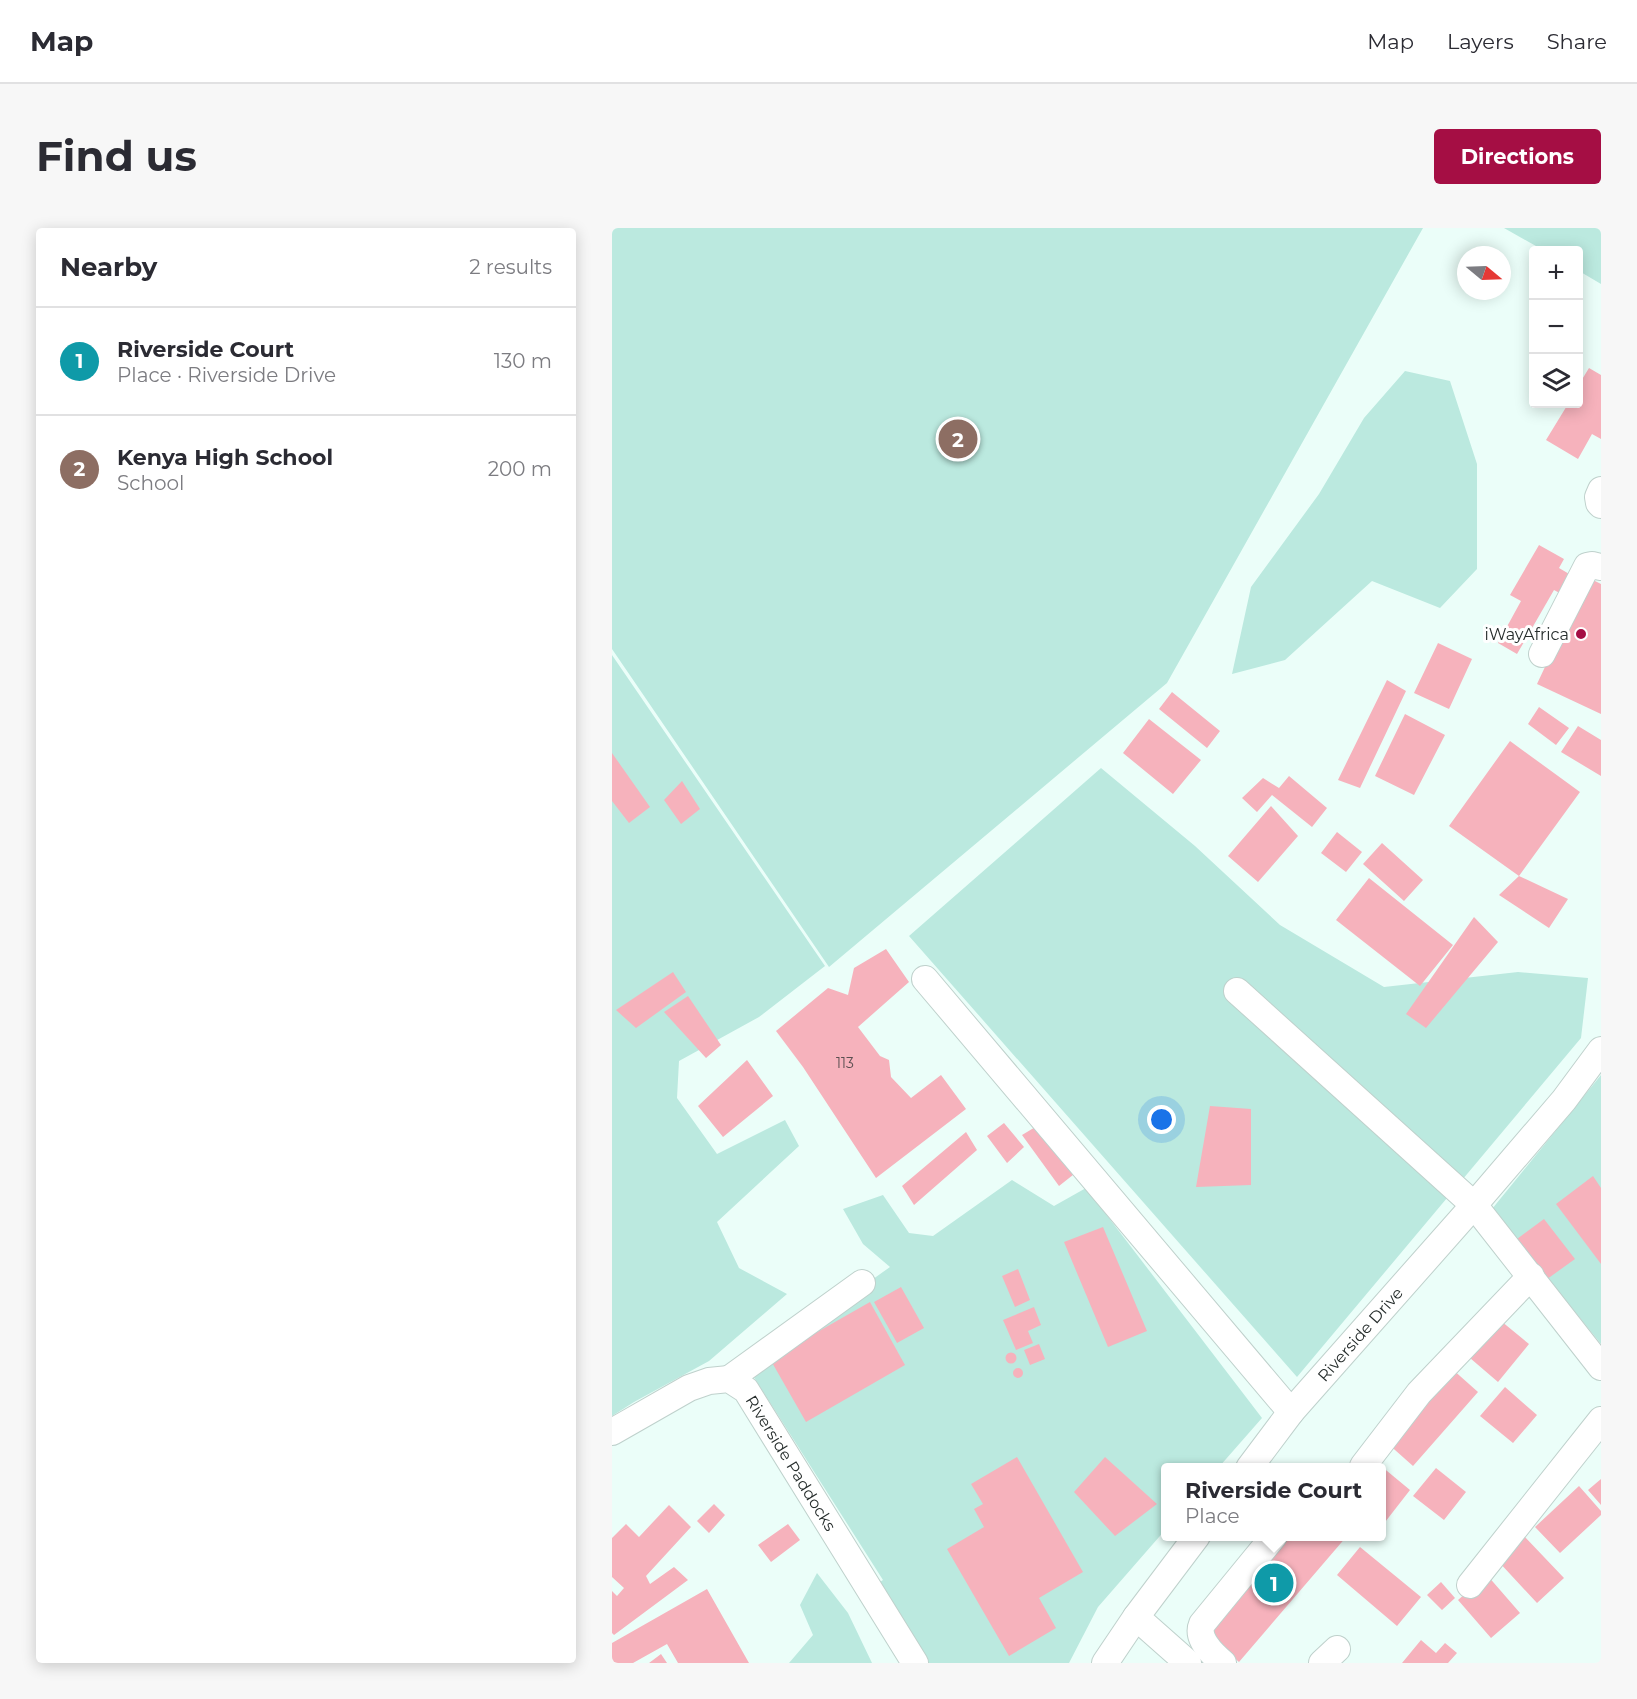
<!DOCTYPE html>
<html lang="en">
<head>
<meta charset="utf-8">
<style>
  body { margin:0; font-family:Montserrat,sans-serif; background:#f7f7f7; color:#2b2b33 }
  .controls { position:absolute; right:18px; top:18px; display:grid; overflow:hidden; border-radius:6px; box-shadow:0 3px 15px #0003 }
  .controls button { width:54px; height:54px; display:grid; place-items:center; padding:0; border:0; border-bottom:2px solid #e1e1e2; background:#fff; color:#2b2b33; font:30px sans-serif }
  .compass { position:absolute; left:845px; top:18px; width:54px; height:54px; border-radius:50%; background:#fff; box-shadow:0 3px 15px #0003; rotate:109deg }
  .you { position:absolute; left:550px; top:892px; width:21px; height:21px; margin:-15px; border:4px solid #fff; border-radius:50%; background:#1a73e8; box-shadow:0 0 0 9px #1a73e833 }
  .badge { display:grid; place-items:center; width:39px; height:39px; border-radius:50%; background:#a50e44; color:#fff; font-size:20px; font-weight:700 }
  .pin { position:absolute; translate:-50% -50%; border:3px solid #fff; box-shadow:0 2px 6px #0006 }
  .popup { position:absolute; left:549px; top:1235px; width:225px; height:78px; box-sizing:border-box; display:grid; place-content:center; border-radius:6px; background:#fff; filter:drop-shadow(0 2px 4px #0005); font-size:20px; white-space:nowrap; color:#7c7c81 }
  .popup b { font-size:22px; color:#2b2b33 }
  .popup::after { content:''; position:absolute; left:50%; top:100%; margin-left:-12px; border:12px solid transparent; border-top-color:#fff }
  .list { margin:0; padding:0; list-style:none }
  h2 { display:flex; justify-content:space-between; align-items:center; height:78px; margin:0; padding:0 24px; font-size:26px }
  h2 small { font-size:20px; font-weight:400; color:#7c7c81 }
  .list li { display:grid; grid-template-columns:39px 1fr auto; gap:18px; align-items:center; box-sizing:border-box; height:108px; padding:0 24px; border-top:2px solid #e1e1e2 }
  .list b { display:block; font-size:22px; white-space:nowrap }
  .list p { margin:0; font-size:20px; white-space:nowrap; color:#7c7c81 }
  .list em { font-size:20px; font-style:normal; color:#7c7c81 }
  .icon { flex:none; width:33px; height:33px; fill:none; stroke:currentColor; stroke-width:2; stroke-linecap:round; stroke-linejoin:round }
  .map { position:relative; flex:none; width:989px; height:1435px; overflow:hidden; border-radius:6px }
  header { display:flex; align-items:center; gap:36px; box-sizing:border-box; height:84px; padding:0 30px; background:#fff; border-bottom:2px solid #e1e1e2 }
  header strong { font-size:28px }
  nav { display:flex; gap:33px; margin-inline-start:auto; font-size:21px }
  .intro { display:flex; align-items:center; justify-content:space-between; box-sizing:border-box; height:144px; padding:0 36px }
  h1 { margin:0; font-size:42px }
  .button { padding:15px 27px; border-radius:6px; background:#a50e44; color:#fff; font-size:21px; font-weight:700 }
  main { display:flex; gap:36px; padding:0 36px }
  aside { flex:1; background:#fff; border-radius:6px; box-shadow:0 3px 15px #0003 }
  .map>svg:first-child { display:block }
</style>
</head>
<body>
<header>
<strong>Map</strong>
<nav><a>Map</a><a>Layers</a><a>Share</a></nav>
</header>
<div class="intro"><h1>Find us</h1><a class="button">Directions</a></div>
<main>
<aside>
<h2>Nearby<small>2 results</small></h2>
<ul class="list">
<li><span class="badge" style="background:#0f9aa8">1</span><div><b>Riverside Court</b><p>Place · Riverside Drive</p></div><em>130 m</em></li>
<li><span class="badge" style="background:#8d6e63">2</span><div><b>Kenya High School</b><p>School</p></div><em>200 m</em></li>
</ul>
</aside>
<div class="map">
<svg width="989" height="1435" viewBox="0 0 989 1435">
  <rect width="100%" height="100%" fill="#ebfef9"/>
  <!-- green -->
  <path fill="#bbe9df" d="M0,0H811L555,455L217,739L0,421Z
    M892,0H989V56L967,43L966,22H931Z
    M793,143L838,153L865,236V341L828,380L760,353L673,432L620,446L639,359L707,266L752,190Z
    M0,427L213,738L147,789L67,833L65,870L105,926L173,892L187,918L105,994L127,1040L175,1066L97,1133L22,1174L0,1188Z
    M489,540L583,618L668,697L772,759L906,744L976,750L969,810L685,1149L297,708Z
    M989,847V1116L880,981Z
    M400,952L442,978L474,960L650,1190L607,1239L554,1240V1301L486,1379L457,1435H311L265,1356L271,1352L136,1140L278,1039L251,1016L231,981L271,967L297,1005L321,1008Z
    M205,1345L236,1385L260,1435H177L201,1407L188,1377Z"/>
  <!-- building -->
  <path fill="#f6b2bc" d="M977,140L989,147V211L980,206L966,231L934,212L956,176H966V158Z
    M927,317L952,331L947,340L964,350L953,368L942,362L905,426L886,415L909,373L898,367Z
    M975,349L989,356V486L925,456Z
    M826,415L860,431L837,481L802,465Z
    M775,452L794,463L748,560L726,552Z
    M560,464L608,503L595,520L547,481Z
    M927,479L957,500L944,517L916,496Z
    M793,486L833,507L802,567L763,548Z
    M537,491L589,532L561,566L511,525Z
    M966,498L989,512V548L949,524Z
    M898,513L968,564L907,648L956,671L937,700L887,667L907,648L837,598Z
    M0,525L38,579L17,595L0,573Z
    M677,548L715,580L700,599L660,567L645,584L630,570L651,550L667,560Z
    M70,553L88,581L69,596L52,572Z
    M659,578L686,608L646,654L616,628Z
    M725,604L750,624L734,644L709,625Z
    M770,615L811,652L792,673L751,636Z
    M757,650L841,717L808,758L724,692Z
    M862,689L886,714L814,800L794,786Z
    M274,721L297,754L246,799L268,828L277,832L279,849L299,870L329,847L354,881L264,950L191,839L164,803L216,760L236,767L242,740Z
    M61,744L74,764L24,800L4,782Z
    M76,768L109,817L94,830L52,784Z
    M135,832L161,868L111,909L86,878Z
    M598,878L639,881V957L584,959Z
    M392,895L412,919L395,935L375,908Z
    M425,898L466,943L447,958L410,907Z
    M354,904L365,922L302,977L290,958Z
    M981,948L989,960V1036L944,976Z
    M932,991L963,1031L931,1054L901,1014Z
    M491,999L535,1103L496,1119L452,1014Z
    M406,1041L418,1072L403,1079L390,1048Z
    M289,1059L312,1100L285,1115L262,1074Z
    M258,1074L293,1137L194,1194L158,1131Z
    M422,1079L429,1097L416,1103L421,1115L404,1122L391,1092Z
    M889,1093L917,1116L886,1154L858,1130Z
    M427,1116L433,1131L418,1137L412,1122Z
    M393.5 1130a5.5 5.5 0 1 1 11 0a5.5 5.5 0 1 1-11 0Z
    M839,1140L866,1164L801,1238L774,1214Z
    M401 1145a5 5 0 1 1 10 0a5 5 0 1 1-10 0Z
    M893,1159L925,1187L901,1215L868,1188Z
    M405,1229L471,1344L427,1370L444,1400L397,1428L335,1321L372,1299L362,1281L371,1276L359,1256Z
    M493,1229L545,1276L503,1308L462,1264Z
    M763,1233L798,1262L770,1298V1240H758Z
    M824,1240L854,1264L832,1292L801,1268Z
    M989,1251V1277L976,1262Z
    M967,1258L989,1283V1287L948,1325L923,1299Z
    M102,1276L113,1287L97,1305L85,1293Z
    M57,1277L79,1299L34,1348L38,1356L62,1339L76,1352L2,1407L0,1405V1363L5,1368L12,1360L0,1349V1310L14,1296L27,1309Z
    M176,1296L188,1312L159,1334L146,1317Z
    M668,1308H735L627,1434L589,1401Z
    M912,1308L952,1350L925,1375L886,1333Z
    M748,1319L809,1369L785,1398L725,1347Z
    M875,1347L908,1385L879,1410L846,1372Z
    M829,1354L843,1370L830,1382L815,1367Z
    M95,1361L137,1435H66L55,1416L21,1435H0V1415Z
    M809,1412L824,1425L833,1415L845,1425L836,1435H790Z
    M49,1426L55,1435H37Z"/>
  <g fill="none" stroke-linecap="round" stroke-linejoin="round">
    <defs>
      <g id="minor">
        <path d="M989,262L986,269L987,275L989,277"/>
        <path d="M930,426L975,338L980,337L989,339"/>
        <path d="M313,751L679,1184"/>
        <path d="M625,763L862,977L989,1139"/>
        <path d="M117,1151L250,1055"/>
        <path id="s1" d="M0,1204L77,1160L97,1153L117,1151L134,1162L303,1435"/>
        <path d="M751,1238L807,1165L919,1048"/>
        <path id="s2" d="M637,1240L679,1184L862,977L952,872L989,822"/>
        <path d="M858,1357L989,1192"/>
        <path d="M524,1389L576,1435"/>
        <path d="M493,1435L524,1389L585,1308"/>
        <path d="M611,1435C600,1426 584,1410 590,1396L662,1308"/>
        <path d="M710,1435L725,1421"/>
      </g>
    </defs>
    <!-- minor casing -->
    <use href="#minor" stroke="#bfd1cc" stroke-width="28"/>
    <!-- minor -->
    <use href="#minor" stroke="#fff" stroke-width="26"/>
  </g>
  <!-- markers -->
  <circle fill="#a50e44" stroke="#fff" stroke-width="2" cx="969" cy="406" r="6"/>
  <g text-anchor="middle" stroke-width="6" stroke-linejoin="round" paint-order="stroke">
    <!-- number labels -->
    <g font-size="14" fill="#5a4e50">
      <text x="233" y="840">113</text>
    </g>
    <!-- poi labels -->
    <g font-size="16" fill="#262d2c" stroke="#fff" text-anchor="end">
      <text x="957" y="412">iWayAfrica</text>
    </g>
    <!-- street labels -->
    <g font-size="16" fill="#262d2c" stroke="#fff">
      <text dy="6" stroke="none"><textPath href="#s2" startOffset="174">Riverside Drive</textPath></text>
      <text dy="6" stroke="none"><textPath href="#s1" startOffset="236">Riverside Paddocks</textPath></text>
    </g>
  </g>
</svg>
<div class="controls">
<button>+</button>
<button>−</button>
<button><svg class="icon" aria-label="layers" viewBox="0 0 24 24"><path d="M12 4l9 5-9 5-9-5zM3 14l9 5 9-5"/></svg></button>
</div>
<svg class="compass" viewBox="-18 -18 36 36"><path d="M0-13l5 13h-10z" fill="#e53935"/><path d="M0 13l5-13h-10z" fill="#7c7c81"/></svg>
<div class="you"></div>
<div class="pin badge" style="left:662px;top:1355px;background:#0f9aa8">1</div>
<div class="popup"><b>Riverside Court</b>Place</div>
<div class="pin badge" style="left:346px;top:211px;background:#8d6e63">2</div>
</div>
</main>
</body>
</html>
